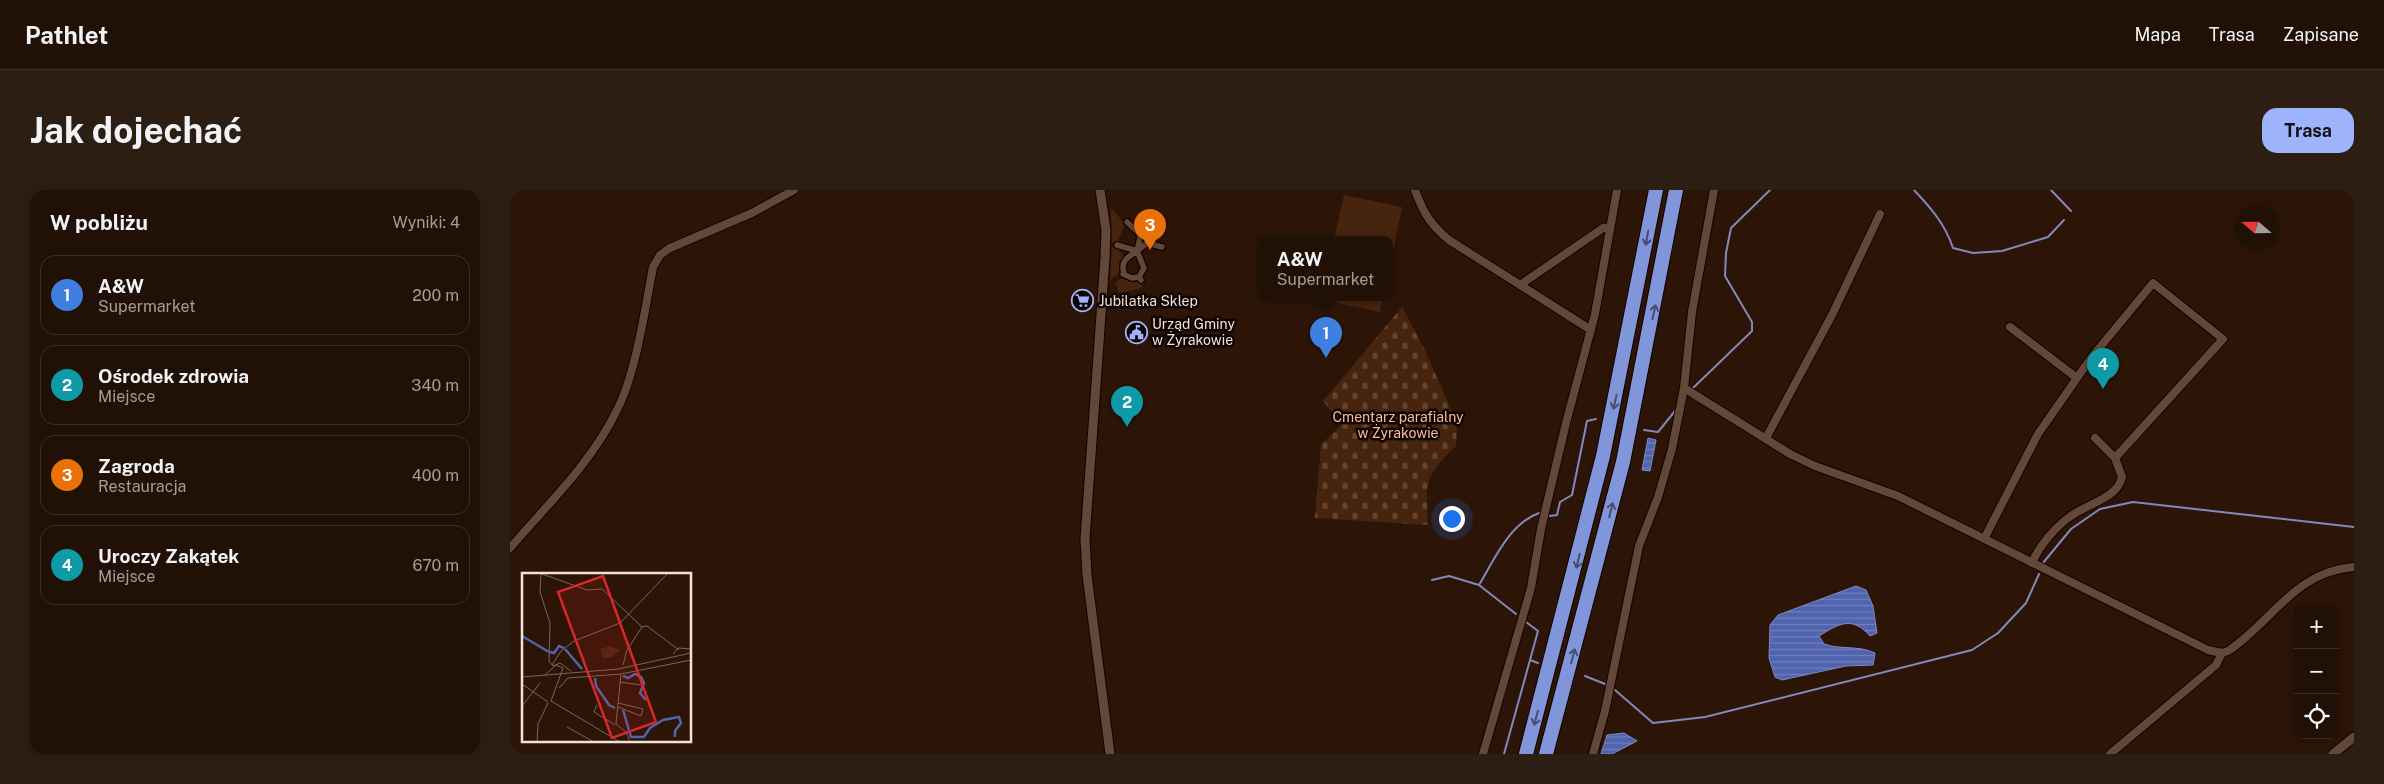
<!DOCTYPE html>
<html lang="pl">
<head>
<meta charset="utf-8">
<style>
  body { margin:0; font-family:"Public Sans",sans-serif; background:#2d1e13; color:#f1f3f6 }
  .controls { position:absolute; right:15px; bottom:15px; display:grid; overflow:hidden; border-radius:10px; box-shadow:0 2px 8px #0003 }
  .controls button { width:45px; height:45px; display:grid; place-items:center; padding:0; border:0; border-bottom:1px solid #3e3027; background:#211005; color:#f1f3f6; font:25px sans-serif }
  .compass { position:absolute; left:1724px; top:15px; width:45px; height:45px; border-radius:50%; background:#211005; box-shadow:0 2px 8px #0003; rotate:290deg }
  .you { position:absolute; left:941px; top:328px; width:18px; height:18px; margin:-12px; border:4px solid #fff; border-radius:50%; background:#1a73e8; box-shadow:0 0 0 8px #1a73e833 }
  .badge { display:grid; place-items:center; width:32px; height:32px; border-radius:50%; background:#9db4fd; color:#fff; font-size:16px; font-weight:700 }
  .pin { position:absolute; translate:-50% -41px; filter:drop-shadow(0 1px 2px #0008) }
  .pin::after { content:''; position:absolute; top:26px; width:18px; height:15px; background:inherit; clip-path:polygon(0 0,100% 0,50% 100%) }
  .popup { position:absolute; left:748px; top:46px; width:135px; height:65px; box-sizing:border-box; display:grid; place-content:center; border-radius:10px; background:#211005; filter:drop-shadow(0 1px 4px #0005); font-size:16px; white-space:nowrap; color:#a29d9a }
  .popup b { font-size:19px; color:#f1f3f6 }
  .popup::after { content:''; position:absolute; left:50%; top:100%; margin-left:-10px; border:10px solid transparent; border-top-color:#211005 }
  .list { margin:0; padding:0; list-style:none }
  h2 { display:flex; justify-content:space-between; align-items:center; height:65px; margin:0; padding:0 20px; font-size:21px }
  h2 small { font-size:16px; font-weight:400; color:#a29d9a }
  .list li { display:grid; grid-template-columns:32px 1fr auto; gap:15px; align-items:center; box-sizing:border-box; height:80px; margin:0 10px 10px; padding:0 10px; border:1px solid #3e3027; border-radius:15px }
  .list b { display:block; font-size:19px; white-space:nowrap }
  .list p { margin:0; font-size:16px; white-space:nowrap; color:#a29d9a }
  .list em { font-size:16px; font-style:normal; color:#a29d9a }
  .icon { flex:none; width:28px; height:28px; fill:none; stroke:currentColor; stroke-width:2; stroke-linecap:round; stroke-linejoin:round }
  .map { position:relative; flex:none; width:1844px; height:564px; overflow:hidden; border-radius:15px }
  header { display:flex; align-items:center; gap:30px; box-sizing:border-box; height:70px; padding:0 25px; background:#211005; border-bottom:1px solid #3e3027 }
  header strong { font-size:24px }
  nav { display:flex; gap:28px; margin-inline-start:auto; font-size:18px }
  .intro { display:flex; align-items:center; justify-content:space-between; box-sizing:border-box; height:120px; padding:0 30px }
  h1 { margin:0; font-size:35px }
  .button { padding:12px 22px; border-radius:15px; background:#9db4fd; color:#111; font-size:18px; font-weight:700 }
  main { display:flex; gap:30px; padding:0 30px }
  aside { flex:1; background:#211005; border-radius:15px; box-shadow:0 2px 8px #0003 }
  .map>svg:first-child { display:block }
</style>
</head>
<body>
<header>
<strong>Pathlet</strong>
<nav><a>Mapa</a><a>Trasa</a><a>Zapisane</a></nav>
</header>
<div class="intro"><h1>Jak dojechać</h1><a class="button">Trasa</a></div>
<main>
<aside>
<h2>W pobliżu<small>Wyniki: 4</small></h2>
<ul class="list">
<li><span class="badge" style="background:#3f7fe0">1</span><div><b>A&amp;W</b><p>Supermarket</p></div><em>200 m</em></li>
<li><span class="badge" style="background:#0f9aa8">2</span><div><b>Ośrodek zdrowia</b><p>Miejsce</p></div><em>340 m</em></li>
<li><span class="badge" style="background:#e8710a">3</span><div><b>Zagroda</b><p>Restauracja</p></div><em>400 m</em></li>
<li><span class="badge" style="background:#0f9aa8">4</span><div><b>Uroczy Zakątek</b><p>Miejsce</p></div><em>670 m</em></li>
</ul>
</aside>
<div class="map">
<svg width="1844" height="564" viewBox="0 0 1844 564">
  <defs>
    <pattern id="cemetery-stones" width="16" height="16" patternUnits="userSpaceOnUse" patternTransform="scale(1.25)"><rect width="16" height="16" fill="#47240e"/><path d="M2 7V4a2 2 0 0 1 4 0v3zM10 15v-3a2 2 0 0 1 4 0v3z" fill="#624430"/></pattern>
    <pattern id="water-rules" width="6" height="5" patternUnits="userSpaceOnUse" patternTransform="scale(1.25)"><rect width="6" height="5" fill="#5063ae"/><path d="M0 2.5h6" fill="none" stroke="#7280bc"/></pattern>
  </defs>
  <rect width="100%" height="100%" fill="#2c1507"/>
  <!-- grass -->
  <path fill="#47240e" d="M834,5L892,17L880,77V49H824Z
    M601,18L615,34L607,53H602Z
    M602,57H607L613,66L609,73V83L600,90Z
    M612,88L621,92H629L633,97L610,104L605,93Z
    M812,107H873L870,122L812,110Z"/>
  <!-- cemetery -->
  <path fill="url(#cemetery-stones)" d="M892,117L915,160L947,233L946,256C913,288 916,292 918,335L805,328L811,255L832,234L812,210L815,209Z"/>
  <!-- water -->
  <path fill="url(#water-rules)" stroke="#8189bb" d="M1138,248L1146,250L1140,281L1132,280Z
    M1346,396L1356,400L1363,416L1367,443L1360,446C1342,426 1330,433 1309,446L1314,454C1331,460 1348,455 1365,463L1363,475L1336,476L1272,490L1265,487L1259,468L1260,435L1268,425Z
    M1114,543L1127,551L1102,564H1091L1097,545Z"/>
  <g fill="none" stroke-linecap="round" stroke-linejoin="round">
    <!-- stream -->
    <path stroke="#8189bb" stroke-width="2" d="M1404,0C1421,18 1435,34 1443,58L1463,63L1492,61L1538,47L1554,30
      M1541,0L1561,21
      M1183,198L1242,141V132L1215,86L1216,63L1221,38L1260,0
      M1134,240L1148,242L1165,221
      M1039,326L1047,325L1050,312L1062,305L1077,231L1086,229
      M1533,373L1561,339L1590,319L1623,312L1844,337
      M922,390L939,386L969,395L1006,424
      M969,395C984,370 1000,333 1029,323
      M1016,432L1028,441L1020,470L1028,473
      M1075,486L1095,494
      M1105,500L1143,533L1195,527L1462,460L1488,443L1516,413L1529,384
      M994,564L1020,470"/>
    <defs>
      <path id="pedestrian" d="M617,32L631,45L648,39
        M607,55L627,61L637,53L652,57
        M614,83C610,71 618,67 627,61
        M613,84L622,88L629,87L631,90
        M629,87L634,78L627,61L635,25"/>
      <path id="minor" d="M905,0C914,24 920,34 939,50L1081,140
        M1010,95L1093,38L1100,37
        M1500,137L1567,188
        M1174,198L1280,264L1305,276L1388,306L1698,460L1712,463L1718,461C1762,432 1785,381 1844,377
        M1256,248L1322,125L1370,24
        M1585,248L1605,268
        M1474,349L1528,244L1581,168L1643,93L1713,149L1605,268L1612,287C1608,308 1577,314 1561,326C1546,336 1529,356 1522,373
        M0,358C37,315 82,272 107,220C126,183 135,119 143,77L150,65L160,58L242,23L284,0
        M973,564L1021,398L1031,339L1056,233L1085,124L1107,0
        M1083,564L1095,521L1129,356L1148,307L1162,259L1174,198L1182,122L1204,0
        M1600,564L1706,475L1712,463"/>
      <path id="tertiary" d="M590,0L596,40L595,68L575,349L577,385L600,564
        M1823,564L1844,547"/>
      <path id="motorway" d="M1016,564L1093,266L1146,0
        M1036,564L1113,272L1166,0"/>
    </defs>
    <!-- pedestrian casing -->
    <use href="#pedestrian" stroke="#130200" stroke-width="8"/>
    <!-- minor casing -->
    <use href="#minor" stroke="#130200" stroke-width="10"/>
    <!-- tertiary casing -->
    <use href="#tertiary" stroke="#130200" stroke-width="11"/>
    <!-- motorway casing -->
    <use href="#motorway" stroke="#130200" stroke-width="16"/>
    <!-- pedestrian -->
    <use href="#pedestrian" stroke="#634839" stroke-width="5.5"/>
    <!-- minor -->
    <use href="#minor" stroke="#634839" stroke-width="8"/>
    <!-- tertiary -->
    <use href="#tertiary" stroke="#634839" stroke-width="9"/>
    <!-- motorway -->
    <use href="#motorway" stroke="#8196da" stroke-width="14"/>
  </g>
  <!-- one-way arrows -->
  <defs><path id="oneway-shaft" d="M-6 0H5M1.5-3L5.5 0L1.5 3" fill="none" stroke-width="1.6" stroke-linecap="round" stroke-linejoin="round" transform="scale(1.25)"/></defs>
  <g stroke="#474d6e">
    <use href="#oneway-shaft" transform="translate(1137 48) rotate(100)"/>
    <use href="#oneway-shaft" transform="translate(1144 122) rotate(-78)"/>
    <use href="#oneway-shaft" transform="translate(1105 212) rotate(102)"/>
    <use href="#oneway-shaft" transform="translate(1101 320) rotate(-76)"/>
    <use href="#oneway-shaft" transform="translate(1068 371) rotate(104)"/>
    <use href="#oneway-shaft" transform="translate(1063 466) rotate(-75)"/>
    <use href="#oneway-shaft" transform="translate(1026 528) rotate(105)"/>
  </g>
  <!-- icons -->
  <defs>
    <symbol id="supermarket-ring" viewBox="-11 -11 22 22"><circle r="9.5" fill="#0d0402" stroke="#9db4fd" stroke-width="1.5"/><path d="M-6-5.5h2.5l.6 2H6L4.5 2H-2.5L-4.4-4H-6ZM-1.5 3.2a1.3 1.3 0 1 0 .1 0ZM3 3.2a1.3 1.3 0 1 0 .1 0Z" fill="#9db4fd"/></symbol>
    <symbol id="civic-ring" viewBox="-11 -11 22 22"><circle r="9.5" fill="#0d0402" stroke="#9db4fd" stroke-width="1.5"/><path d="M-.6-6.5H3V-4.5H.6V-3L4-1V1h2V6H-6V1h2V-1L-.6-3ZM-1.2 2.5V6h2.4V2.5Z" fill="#9db4fd"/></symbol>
  </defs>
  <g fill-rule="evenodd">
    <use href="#supermarket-ring" x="560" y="98" width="25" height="25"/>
    <use href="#civic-ring" x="614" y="130" width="25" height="25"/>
  </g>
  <g text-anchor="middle" stroke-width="5" stroke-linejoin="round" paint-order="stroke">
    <!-- poi labels -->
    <g font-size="14" fill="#f2e1d8" stroke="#0d0402" text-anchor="start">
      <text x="589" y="116">Jubilatka Sklep</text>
      <text x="642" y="139">Urząd Gminy<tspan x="642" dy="16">w Żyrakowie</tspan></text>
    </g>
    <!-- park labels -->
    <g font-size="14" fill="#fbba96" stroke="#0d0402">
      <text x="888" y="232">Cmentarz parafialny<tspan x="888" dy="16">w Żyrakowie</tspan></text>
    </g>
  </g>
  <!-- overview -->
  <g transform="translate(12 383)">
    <rect width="169" height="169" fill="#2c1507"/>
    <path d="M88,73L98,77L90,84L81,85L78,76Z" fill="#47240e"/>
    <path fill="none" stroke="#5063ae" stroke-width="2.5" d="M0,63L27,79M43,76L60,96M28,79L32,80L37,73L42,75M101,103L106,105L113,101L119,104L122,110L118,120L124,127M73,105L74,113L87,132L93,135M101,137L109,164H122L128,155L141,147L157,144L159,150L153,158V164"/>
    <path fill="none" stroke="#7b675b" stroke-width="1" d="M19,0L18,19L28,50L27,88L31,93L38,90L49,98M20,1L65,17L80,16L120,54L125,53L157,77M151,81L156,75L169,76M30,92L39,78L52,68L98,50L146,0M101,92L105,77L120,54M99,101L94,151L104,159L108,169M23,102L34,92L41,95L29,128M0,104L96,96L169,80M98,109L119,112M0,111L26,129M37,115L46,105L99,101L169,87M29,128L98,169M75,132L72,139L93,152M0,133L18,110M96,134L119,143L121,136L96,130M45,154L72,169M15,169L16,151L26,130"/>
    <path fill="#d62828" fill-opacity="0.15" stroke="#d62828" stroke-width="2.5" d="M81,3L134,149L90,165L36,19Z"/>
    <rect width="169" height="169" fill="none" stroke="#f2e1d8" stroke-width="2.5"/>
  </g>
</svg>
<div class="controls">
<button>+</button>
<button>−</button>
<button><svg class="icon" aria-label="locate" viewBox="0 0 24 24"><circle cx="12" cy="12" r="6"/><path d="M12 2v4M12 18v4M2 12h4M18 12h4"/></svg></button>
</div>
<svg class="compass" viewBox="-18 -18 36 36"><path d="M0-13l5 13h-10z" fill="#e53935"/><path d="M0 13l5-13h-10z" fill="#a29d9a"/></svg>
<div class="you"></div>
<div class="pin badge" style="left:816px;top:168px;background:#3f7fe0">1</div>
<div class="popup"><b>A&amp;W</b>Supermarket</div>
<div class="pin badge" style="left:617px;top:237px;background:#0f9aa8">2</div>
<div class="pin badge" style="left:640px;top:60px;background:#e8710a">3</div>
<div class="pin badge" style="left:1593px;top:199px;background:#0f9aa8">4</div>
</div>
</main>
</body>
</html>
